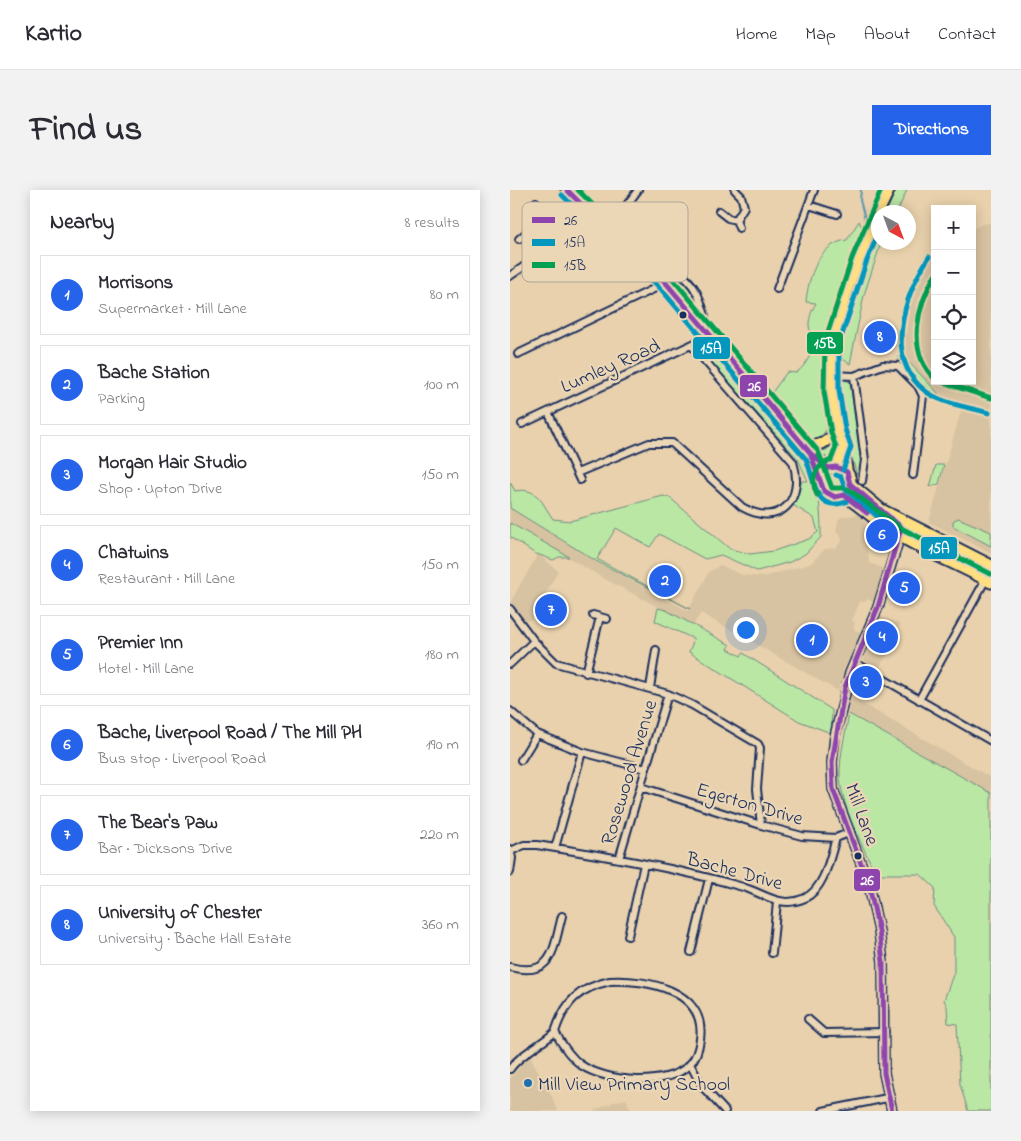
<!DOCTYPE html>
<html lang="en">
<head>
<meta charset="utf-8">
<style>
  body { margin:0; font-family:"Indie Flower",sans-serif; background:#f2f2f3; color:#2b2b33 }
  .controls { position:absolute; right:15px; top:15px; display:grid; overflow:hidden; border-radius:0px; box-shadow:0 2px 12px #0003 }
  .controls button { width:45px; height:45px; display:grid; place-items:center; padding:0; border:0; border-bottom:1px solid #e1e1e2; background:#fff; color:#2b2b33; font:25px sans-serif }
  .compass { position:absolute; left:361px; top:15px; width:45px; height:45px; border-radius:50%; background:#fff; box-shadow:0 2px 12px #0003; rotate:139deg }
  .you { position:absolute; left:235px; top:439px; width:18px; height:18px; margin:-12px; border:4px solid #fff; border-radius:50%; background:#1a73e8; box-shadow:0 0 0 8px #1a73e833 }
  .badge { display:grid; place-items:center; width:32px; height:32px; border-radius:50%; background:#2563eb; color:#fff; font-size:16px; font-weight:700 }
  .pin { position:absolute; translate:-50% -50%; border:2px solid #fff; box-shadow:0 1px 5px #0006 }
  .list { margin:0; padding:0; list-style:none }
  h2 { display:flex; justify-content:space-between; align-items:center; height:65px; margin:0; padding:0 20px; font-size:21px }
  h2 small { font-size:16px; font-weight:400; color:#7c7c81 }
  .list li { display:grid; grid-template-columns:32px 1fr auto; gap:15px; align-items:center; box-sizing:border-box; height:80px; margin:0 10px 10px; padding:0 10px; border:1px solid #e1e1e2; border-radius:0px }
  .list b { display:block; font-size:19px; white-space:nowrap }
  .list p { margin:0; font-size:16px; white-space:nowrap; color:#7c7c81 }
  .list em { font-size:16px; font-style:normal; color:#7c7c81 }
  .icon { flex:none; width:28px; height:28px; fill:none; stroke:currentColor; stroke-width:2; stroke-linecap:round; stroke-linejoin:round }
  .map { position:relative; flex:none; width:481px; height:921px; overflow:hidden; border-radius:0px }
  header { display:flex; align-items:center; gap:30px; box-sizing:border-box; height:70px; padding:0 25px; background:#fff; border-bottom:1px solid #e1e1e2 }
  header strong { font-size:24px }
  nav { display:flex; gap:28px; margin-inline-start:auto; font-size:18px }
  .intro { display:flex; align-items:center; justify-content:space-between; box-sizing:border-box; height:120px; padding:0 30px }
  h1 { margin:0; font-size:35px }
  .button { padding:12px 22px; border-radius:0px; background:#2563eb; color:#fff; font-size:18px; font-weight:700 }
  main { display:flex; gap:30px; padding:0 30px }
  aside { flex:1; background:#fff; border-radius:0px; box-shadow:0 2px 12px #0003 }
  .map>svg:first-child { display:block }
</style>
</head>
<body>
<header>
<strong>Kartio</strong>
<nav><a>Home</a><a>Map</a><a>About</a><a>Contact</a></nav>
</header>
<div class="intro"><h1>Find us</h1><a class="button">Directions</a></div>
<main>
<aside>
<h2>Nearby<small>8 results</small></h2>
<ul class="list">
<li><span class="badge">1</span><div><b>Morrisons</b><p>Supermarket · Mill Lane</p></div><em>80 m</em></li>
<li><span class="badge">2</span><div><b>Bache Station</b><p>Parking</p></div><em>100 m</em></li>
<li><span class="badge">3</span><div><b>Morgan Hair Studio</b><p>Shop · Upton Drive</p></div><em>150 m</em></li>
<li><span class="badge">4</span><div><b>Chatwins</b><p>Restaurant · Mill Lane</p></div><em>150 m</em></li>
<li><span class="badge">5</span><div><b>Premier Inn</b><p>Hotel · Mill Lane</p></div><em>180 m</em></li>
<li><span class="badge">6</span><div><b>Bache, Liverpool Road / The Mill PH</b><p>Bus stop · Liverpool Road</p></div><em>190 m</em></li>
<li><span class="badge">7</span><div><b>The Bear's Paw</b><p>Bar · Dicksons Drive</p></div><em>220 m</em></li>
<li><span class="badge">8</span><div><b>University of Chester</b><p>University · Bache Hall Estate</p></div><em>360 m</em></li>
</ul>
</aside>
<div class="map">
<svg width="481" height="921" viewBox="0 0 481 921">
  <rect width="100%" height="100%" fill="#e8d1ac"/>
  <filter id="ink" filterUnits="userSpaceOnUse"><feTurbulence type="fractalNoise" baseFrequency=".02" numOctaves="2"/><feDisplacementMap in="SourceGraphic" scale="10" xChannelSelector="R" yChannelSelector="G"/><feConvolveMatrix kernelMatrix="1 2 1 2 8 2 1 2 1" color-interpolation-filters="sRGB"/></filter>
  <g filter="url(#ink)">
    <!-- built -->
    <path fill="#d7c2a1" d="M481,33V363L419,332L452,218L429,204L393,166L401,108L425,58V191H462V39L473,34Z
      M361,134L384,140L379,159L356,153Z
      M0,318L85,371L178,421L199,382L210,375L232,385L253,387L300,374L315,359L326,358L332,351L331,345L326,341L329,328L348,324L355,332L359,373L375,379L364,412L357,409L355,412L350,411L342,431L345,433L343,437L345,440L351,442L334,479L328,501L191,423L183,435L93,388L0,333Z
      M28,364L48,381L21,430L14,431L0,413Z
      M370,426L390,434L382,457L368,479L354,470Z
      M341,507L481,588V603L339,524Z
      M19,866L38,898L48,921H0V889Z
      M116,909L121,921H83L104,912Z"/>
    <!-- green -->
    <path fill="#bbe7a4" stroke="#6b8b81" d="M386,0H397L387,22H376Z
      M349,31L352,38L312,161L311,195L318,231L316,240L311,247L303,250L295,249L258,208L277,182L286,183C297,175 304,161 303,147C303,143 299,140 299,136C299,127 302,120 306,113L296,112C298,88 309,53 337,50Z
      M368,39V52L371,53L354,105L340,174L327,165C336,121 351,79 368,39Z
      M155,81C175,85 186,104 192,122L189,125L153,84Z
      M199,156L285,257L292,258C308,283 311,317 311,347L295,364L280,372L247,381L211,365L195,369L149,344L140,357L106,338L87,369L180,419L86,371L0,318V292L5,301C28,297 31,312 43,329L60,331L153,306L160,308L220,359L240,364L264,361L299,349L308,342L304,328L283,315L292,291H298L288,269L191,161Z
      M389,166H393L429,204L414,200L388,173Z
      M333,189L340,192L351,273L347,285L330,227L327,197Z
      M327,252V264L321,274L306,263L316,260Z
      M426,275H434L429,294L420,297Z
      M317 292a9 9 0 1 1 18 0a9 9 0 1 1-18 0Z
      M448,328L481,342V356L443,336V331Z
      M0,333L59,367H49L43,370L24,363L0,347Z
      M148,418L156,420L220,455L218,459L231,466L233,463L322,520L321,543L289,531L179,462L184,449L145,431Z
      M339,524L481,603V921H458L450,894L447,834L438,833L437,816L434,810L444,782V747L424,716L425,698L410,684H366C353,657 337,627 331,597C327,575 335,546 339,524Z"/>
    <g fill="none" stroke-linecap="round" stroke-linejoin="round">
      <!-- stream -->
      <path stroke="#5e97af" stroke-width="2" d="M351,0L350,10L356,33"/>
      <defs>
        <path id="street" d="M26,12L55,44
          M299,15L327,24
          M209,21L218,28L226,30L234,17L231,6L225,0
          M226,30L229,38
          M19,39L35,62
          M98,40L128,0
          M9,49L29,32
          M0,86L35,62L77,21
          M267,99L304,0
          M8,164L156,93
          M320,185L344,186L373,175L388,176L408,196L413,206L403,285
          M344,186L355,270L352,291
          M38,222L70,290
          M12,234L200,146C194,123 190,91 164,81C157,78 148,78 141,77
          M67,283L139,253H162L232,317C270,339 295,309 283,272L182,156
          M0,419L24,451L46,473L158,504L182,515L248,554L250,558L247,599L251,635
          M83,425L97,429
          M344,472L481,551
          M0,474L24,451
          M76,483L90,427
          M140,498L146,460
          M409,510L476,389L477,380L469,375
          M0,521L27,544L72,562L136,579
          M11,570L27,544
          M131,597L251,635L292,646L326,648L341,642
          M45,658L72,562
          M0,659L2,668L0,682
          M1,661L14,655H27C96,666 166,678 233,697C255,704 271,719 295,708C315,698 320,667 326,648
          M109,669L158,504
          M118,746L134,674
          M181,762L199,689
          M262,763L267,712
          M0,777C43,788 43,760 52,726
          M100,791C136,789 197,800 190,849C189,857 186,868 180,874C158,898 96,892 71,875C59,866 52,855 45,842C55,811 69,798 100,791Z
          M298,829L314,843L375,842
          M180,874L192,896L215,921
          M0,879C10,864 31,855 45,842
          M313,921L377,908"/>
        <path id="secondary" d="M381,329L391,337V342L368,417L340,483L325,546L322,572L323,599L359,695L369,741L373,772L374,883L382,921"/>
        <path id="primary" d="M294,255C310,258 316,252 328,241
          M326,277L333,258
          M337,282C333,254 323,228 321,200C315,141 353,53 379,0"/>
        <path id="highway" d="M57,0L109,52L135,72L156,93L302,265L318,278
          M310 292a15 15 0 1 1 30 0a15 15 0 1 1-30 0Z
          M340,294L371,320L481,376
          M334,305C353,317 368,333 387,344C417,362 450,375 481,392"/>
      </defs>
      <!-- street casing -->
      <use href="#street" stroke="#1b2f5e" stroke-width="10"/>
      <!-- secondary casing -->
      <use href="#secondary" stroke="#1b2f5e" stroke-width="12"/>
      <!-- primary casing -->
      <use href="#primary" stroke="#1b2f5e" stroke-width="14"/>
      <!-- highway casing -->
      <use href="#highway" stroke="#1b2f5e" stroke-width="15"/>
      <!-- street -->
      <use href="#street" stroke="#ebd6b5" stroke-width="6"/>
      <!-- secondary -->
      <use href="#secondary" stroke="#ebd6b5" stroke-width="9"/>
      <!-- primary -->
      <use href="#primary" stroke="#ffdf80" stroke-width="10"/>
      <!-- highway -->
      <use href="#highway" stroke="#ffdf80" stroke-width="11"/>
      <defs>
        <path id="bus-1" d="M57,0L109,52L135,72L156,93L302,265L318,278L326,277L337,282L340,294L391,337L368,417L335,497L322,572L323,599L359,695L369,741L373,772L374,883L382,921
          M300,263L314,301L325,307L334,305L357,323"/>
        <path id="bus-2" d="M52,5L104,57L130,78L150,98L296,269C305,290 304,323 336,312
          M419,67C395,104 373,166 414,200C431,214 459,217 479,223
          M333,280L341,257L335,239L329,200V154L356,73L368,44
          M326,285L331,287L335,299L367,326L478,383"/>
        <path id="bus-3" d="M68,0L114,46L140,66L162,88L308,261L322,298H332
          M425,85C407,116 396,162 425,189
          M429,191L481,208
          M338,299L391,338L481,384
          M307,305C300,290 304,276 321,270L326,257L321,243L314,202L315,151L342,68L371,0"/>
      </defs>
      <!-- bus-1 casing -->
      <use href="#bus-1" stroke="#ebd6b5" stroke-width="9"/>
      <!-- bus-2 casing -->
      <use href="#bus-2" stroke="#ebd6b5" stroke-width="9"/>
      <!-- bus-3 casing -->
      <use href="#bus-3" stroke="#ebd6b5" stroke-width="9"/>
      <!-- bus-1 -->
      <use href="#bus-1" stroke="#8e44ad" stroke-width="5"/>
      <!-- bus-2 -->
      <use href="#bus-2" stroke="#0497bd" stroke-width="5"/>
      <!-- bus-3 -->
      <use href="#bus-3" stroke="#01a052" stroke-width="5"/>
    </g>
  </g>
  <!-- markers -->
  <g fill="#1b2f5e" stroke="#ebd6b5" stroke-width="2">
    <circle cx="173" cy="125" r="4.5"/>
    <circle cx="348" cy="666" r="4.5"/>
  </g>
  <circle fill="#1f6fb2" stroke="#ebd6b5" stroke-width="2" cx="18" cy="893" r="5"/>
  <g text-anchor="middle" stroke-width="4.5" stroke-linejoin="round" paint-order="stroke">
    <!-- street labels -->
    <g font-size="20" fill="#1b2f5e" stroke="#ebd6b5">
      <text transform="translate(100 175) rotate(-24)" y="7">Lumley Road</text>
      <text transform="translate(118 582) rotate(-73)" y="7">Rosewood Avenue</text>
      <text transform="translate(240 613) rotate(16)" y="7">Egerton Drive</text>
      <text transform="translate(353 624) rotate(70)" y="7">Mill Lane</text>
      <text transform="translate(225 680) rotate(15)" y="7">Bache Drive</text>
    </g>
    <!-- poi labels -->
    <g font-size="20" fill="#1b2f5e" stroke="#ebd6b5" text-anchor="start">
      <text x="28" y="900">Mill View Primary School</text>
    </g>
  </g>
  <!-- legend -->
  <rect x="12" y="12" width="166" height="80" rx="8" fill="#ebd6b5" stroke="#ada49b" stroke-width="1"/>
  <rect x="22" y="27" width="23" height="6" fill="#8e44ad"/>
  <rect x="22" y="49" width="23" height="7" fill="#0497bd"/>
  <rect x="22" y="72" width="23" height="6" fill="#01a052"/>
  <g font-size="14" fill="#1b2f5e">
    <text x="54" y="35">26</text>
    <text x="54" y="57">15A</text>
    <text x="54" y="80">15B</text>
  </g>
  <g stroke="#ebd6b5" stroke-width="2">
    <rect x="296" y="141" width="38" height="24" rx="5" fill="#01a052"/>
    <rect x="182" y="146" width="39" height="24" rx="5" fill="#0497bd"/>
    <rect x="229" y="184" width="29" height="24" rx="5" fill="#8e44ad"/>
    <rect x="410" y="346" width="38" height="24" rx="5" fill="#0497bd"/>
    <rect x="343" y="678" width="28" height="24" rx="5" fill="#8e44ad"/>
  </g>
  <g font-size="14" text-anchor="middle" font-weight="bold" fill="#fff">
    <text x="315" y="158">15B</text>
    <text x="201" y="163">15A</text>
    <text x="244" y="201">26</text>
    <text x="429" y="363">15A</text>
    <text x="357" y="695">26</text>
  </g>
</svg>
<div class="controls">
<button>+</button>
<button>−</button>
<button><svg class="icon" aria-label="locate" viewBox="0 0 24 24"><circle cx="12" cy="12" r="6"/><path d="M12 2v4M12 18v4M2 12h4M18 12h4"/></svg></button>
<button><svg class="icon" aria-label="layers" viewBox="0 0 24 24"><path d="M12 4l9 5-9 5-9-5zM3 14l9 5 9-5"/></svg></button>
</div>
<svg class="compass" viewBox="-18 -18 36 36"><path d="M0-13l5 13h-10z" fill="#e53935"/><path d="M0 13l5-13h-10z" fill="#7c7c81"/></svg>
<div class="you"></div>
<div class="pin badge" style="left:302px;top:450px">1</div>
<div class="pin badge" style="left:155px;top:391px">2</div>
<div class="pin badge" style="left:356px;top:492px">3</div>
<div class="pin badge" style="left:372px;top:447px">4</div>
<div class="pin badge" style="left:394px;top:398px">5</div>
<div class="pin badge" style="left:372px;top:345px">6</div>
<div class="pin badge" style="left:41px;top:420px">7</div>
<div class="pin badge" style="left:370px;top:147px">8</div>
</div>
</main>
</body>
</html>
